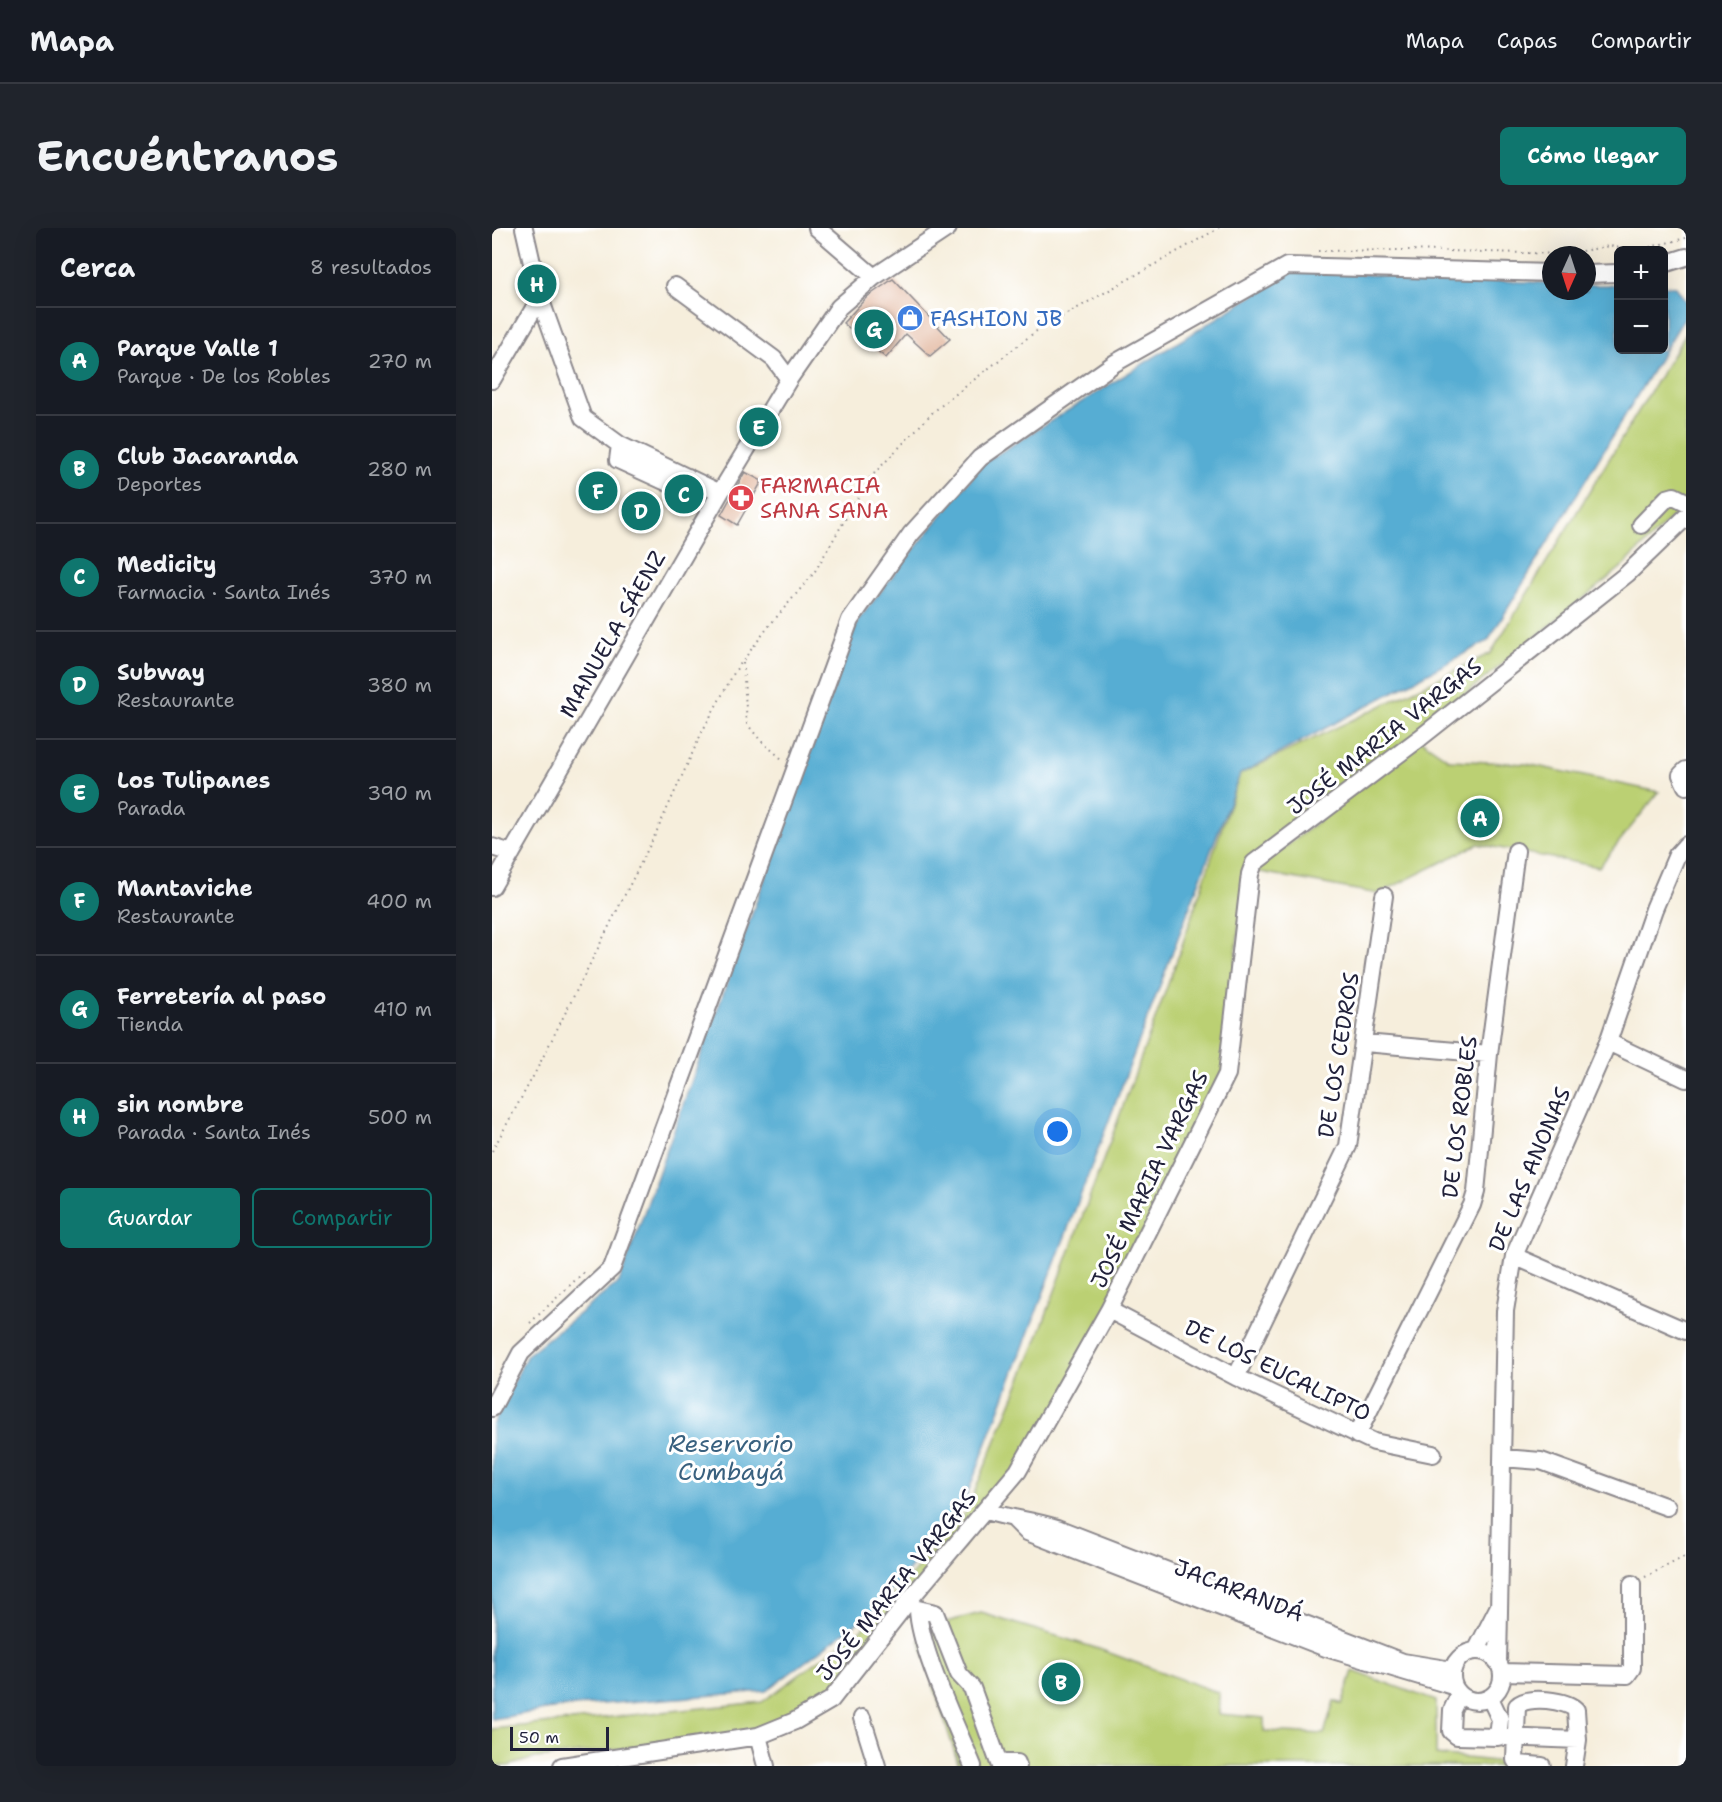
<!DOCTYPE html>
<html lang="es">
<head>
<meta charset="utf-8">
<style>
  body { margin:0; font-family:"Shantell Sans",sans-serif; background:#20242c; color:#f1f3f6 }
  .controls { position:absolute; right:18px; top:18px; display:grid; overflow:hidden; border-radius:9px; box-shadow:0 6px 24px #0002 }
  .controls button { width:54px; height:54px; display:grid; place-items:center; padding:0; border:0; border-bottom:2px solid #363941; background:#171b24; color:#f1f3f6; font:30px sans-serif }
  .compass { position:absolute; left:1050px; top:18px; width:54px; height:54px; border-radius:50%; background:#171b24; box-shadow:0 6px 24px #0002; rotate:183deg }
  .scale { position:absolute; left:18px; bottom:15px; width:99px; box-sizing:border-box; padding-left:6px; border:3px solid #22223b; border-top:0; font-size:16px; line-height:21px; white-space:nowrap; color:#22223b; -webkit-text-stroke:4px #fff; paint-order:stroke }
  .you { position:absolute; left:566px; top:904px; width:21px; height:21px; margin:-15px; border:4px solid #fff; border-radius:50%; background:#1a73e8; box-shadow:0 0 0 9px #1a73e833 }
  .badge { display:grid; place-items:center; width:39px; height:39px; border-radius:50%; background:#0f766e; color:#fff; font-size:20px; font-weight:700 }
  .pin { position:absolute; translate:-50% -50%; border:3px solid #fff; box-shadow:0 2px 6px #0006 }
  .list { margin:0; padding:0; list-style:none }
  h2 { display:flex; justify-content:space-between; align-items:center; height:78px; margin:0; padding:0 24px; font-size:26px }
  h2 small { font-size:20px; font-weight:400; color:#9ea1a6 }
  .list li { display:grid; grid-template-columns:39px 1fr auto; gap:18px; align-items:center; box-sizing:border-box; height:108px; padding:0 24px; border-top:2px solid #363941 }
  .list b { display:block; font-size:22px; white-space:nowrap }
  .list p { margin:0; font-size:20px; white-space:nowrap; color:#9ea1a6 }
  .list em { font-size:20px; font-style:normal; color:#9ea1a6 }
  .actions { display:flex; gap:12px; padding:18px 24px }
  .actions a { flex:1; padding:14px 0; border:2px solid #0f766e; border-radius:9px; text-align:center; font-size:21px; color:#0f766e }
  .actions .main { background:#0f766e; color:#fff }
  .map { position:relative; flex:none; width:1194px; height:1538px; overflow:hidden; border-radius:9px }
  header { display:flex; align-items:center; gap:36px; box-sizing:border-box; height:84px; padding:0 30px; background:#171b24; border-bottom:2px solid #363941 }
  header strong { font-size:28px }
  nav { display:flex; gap:33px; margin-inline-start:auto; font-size:21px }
  .intro { display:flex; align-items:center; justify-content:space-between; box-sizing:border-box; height:144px; padding:0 36px }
  h1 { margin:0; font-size:42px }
  .button { padding:15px 27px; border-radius:9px; background:#0f766e; color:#fff; font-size:21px; font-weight:700 }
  main { display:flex; gap:36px; padding:0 36px }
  aside { flex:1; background:#171b24; border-radius:9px; box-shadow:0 6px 24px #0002 }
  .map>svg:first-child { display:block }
</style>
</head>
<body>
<header>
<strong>Mapa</strong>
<nav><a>Mapa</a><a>Capas</a><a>Compartir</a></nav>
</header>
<div class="intro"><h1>Encuéntranos</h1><a class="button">Cómo llegar</a></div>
<main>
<aside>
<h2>Cerca<small>8 resultados</small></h2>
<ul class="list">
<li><span class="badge">A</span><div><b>Parque Valle 1</b><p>Parque · De los Robles</p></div><em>270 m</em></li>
<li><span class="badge">B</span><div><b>Club Jacaranda</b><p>Deportes</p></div><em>280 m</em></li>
<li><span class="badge">C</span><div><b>Medicity</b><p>Farmacia · Santa Inés</p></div><em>370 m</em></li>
<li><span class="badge">D</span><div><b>Subway</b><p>Restaurante</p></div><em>380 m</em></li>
<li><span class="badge">E</span><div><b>Los Tulipanes</b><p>Parada</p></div><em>390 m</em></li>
<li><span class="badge">F</span><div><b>Mantaviche</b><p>Restaurante</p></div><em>400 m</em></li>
<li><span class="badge">G</span><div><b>Ferretería al paso</b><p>Tienda</p></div><em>410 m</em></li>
<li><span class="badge">H</span><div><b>sin nombre</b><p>Parada · Santa Inés</p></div><em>500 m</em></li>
</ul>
<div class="actions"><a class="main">Guardar</a><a>Compartir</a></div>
</aside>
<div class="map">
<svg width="1194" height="1538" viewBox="0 0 1194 1538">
  <rect width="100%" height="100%" fill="#fff"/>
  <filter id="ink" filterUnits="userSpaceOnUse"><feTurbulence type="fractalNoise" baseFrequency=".0167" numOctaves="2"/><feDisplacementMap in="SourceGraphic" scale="12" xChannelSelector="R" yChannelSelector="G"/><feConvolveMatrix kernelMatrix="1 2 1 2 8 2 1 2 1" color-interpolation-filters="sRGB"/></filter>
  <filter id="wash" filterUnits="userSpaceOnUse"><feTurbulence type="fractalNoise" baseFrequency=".008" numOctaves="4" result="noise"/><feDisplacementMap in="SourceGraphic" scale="24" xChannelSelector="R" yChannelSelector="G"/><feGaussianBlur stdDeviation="1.35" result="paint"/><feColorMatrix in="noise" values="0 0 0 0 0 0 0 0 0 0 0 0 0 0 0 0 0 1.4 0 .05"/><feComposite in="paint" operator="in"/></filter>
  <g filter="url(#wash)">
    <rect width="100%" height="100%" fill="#f6eedc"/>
    <!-- green -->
    <path fill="#bbd073" stroke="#6e7957" stroke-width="1.5" d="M1194,105V275L1131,338L929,502L754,634L731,846L568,1188L468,1322L331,1470L261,1507L43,1530L16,1538H0V1501L270,1474L379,1394L475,1282L543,1117L686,729L748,546L999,425Z
      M929,512L958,532L1035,536L1167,564L1107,639L986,616L886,666L763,643Z
      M489,1385L604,1420L727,1465V1486L772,1490V1503L832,1506L842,1473L850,1476L861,1443L944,1473V1527L1012,1534V1538H467L427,1412L438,1398Z"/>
    <!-- water -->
    <path fill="#56add3" stroke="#3c6887" stroke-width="1.5" d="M801,43L1059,55V63H1095V57H1126V122H1172V58L1184,59L1194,74V87L996,413L748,546L472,1275L385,1380L274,1463L72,1479L0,1491V1198L35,1127L127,1054L366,392L491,235Z"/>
    <g id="blocks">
      <!-- building -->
      <path fill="#e0b095" d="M401,51L458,111L438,128L414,106L394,130L351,95L375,69Z
        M253,244L270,253L245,297L229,287Z"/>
    </g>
  </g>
  <g filter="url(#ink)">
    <use href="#blocks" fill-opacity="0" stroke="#8c888c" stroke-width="1.5"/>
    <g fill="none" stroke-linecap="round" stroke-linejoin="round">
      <defs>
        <path id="minor" d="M32,0L48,70L91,190L128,217L228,265
          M325,0L382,49
          M1172,36L1194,29
          M1095,46L1126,45
          M183,58L282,131L297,151
          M0,152L48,70
          M128,217L126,232L185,259H190L196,249
          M1149,297L1175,270L1182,268L1194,274
          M1194,542L1189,547L1194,558
          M0,619L20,625
          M0,659L228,265L297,151L347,79L382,49L456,0
          M1116,814L1194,851
          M873,815L997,826
          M1022,1028L1194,1103
          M617,1082L744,1149L882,1214L941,1226
          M744,1149L856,918L892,668
          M0,1180L29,1125L120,1040L358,392L419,306L488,230L623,135L795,38L1059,45
          M865,1207L980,977L984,964L997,826L1024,623
          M1011,1230L1049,1233L1175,1279
          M494,1283C518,1291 541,1292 565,1300L911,1434L960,1442
          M523,1292L535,1304L834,1420L961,1458
          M960 1448a25 25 0 1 1 50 0a25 25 0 1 1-50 0Z
          M984,1423L1006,1380
          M1006,1434L1013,1083L1022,1028L1116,814L1162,681L1185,627L1194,617
          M1010,1444L1135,1447L1140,1440V1356
          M967,1467L960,1482L959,1503L965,1508L1006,1509L1008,1491L998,1470
          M370,1490L385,1538
          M266,1508L274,1538
          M1013,1509L1086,1512
          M507,1535H525L526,1538
          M70,1538L266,1508L303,1493L339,1472L418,1371L526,1243L617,1082L735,846L758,646L762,635L928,510L1135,346L1194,289
          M481,1538C465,1499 427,1420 426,1381L443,1385L467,1446L480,1460L508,1538
          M1050,1538L1027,1536L1023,1532L1025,1478C1035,1467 1075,1472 1084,1482L1086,1512L1082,1538"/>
      </defs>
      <!-- minor casing -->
      <use href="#minor" stroke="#8c888c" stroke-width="20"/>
      <!-- path -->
      <path stroke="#8c888c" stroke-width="2" stroke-dasharray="1.5 4.5" stroke-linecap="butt" d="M1146,22L1194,10
        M826,23L913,22L1073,26L1118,18L1139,22
        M251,435L255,496L269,513L290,531
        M0,923L43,845L163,607L211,502L243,443L277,398L322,345L376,252L441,184L543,104L727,0
        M38,1095L93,1043
        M1153,1349L1194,1328"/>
      <!-- minor -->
      <use href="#minor" stroke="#fff" stroke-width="16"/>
    </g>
  </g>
  <!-- icons -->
  <defs>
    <symbol id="shop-disc" viewBox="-11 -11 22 22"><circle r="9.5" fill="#3f7fe0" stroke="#fff"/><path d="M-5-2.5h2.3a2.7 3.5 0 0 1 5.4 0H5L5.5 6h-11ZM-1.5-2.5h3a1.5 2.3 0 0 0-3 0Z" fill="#fff"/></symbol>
    <symbol id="pharmacy-disc" viewBox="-11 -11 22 22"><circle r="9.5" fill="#e0444e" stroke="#fff"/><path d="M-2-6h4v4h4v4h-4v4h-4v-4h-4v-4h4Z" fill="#fff"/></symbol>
  </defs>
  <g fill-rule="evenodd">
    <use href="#shop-disc" x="403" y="75" width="30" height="30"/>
    <use href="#pharmacy-disc" x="234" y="255" width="30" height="30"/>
  </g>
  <g text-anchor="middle" stroke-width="6" stroke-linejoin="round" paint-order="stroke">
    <!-- shop labels -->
    <g font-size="22" fill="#366cbe" stroke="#fff" text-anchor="start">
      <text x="438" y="98">FASHION JB</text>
    </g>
    <!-- health labels -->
    <g font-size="22" fill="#be3a42" stroke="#fff" text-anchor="start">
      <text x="268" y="265">FARMACIA<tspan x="268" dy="25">SANA SANA</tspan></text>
    </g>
    <!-- street labels -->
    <g font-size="22" fill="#22223b" stroke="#fff">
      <text transform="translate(120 406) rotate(-60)" y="8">MANUELA SÁENZ</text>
      <text transform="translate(892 508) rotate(-38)" y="8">JOSÉ MARIA VARGAS</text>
      <text transform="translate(846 827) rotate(-81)" y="8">DE LOS CEDROS</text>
      <text transform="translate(967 889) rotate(-83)" y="8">DE LOS ROBLES</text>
      <text transform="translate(1037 941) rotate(-67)" y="8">DE LAS ANONAS</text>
      <text transform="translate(657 951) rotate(-64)" y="8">JOSÉ MARIA VARGAS</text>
      <text transform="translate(786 1142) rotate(26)" y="8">DE LOS EUCALIPTO</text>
      <text transform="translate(404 1357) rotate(-51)" y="8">JOSÉ MARIA VARGAS</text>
      <text transform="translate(747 1362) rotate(21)" y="8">JACARANDÁ</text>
    </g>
    <!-- water labels -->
    <g font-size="24" font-style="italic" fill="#39617f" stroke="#fff">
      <text x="239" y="1224">Reservorio<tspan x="239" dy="28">Cumbayá</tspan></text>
    </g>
  </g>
</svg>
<div class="controls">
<button>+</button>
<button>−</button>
</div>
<svg class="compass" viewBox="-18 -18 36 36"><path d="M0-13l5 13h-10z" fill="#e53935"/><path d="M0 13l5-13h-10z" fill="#9ea1a6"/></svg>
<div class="scale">50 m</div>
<div class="you"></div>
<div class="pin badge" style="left:988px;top:590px">A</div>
<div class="pin badge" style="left:569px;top:1454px">B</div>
<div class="pin badge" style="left:192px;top:266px">C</div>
<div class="pin badge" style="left:149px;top:283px">D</div>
<div class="pin badge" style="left:267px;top:199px">E</div>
<div class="pin badge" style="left:106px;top:263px">F</div>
<div class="pin badge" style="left:382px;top:101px">G</div>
<div class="pin badge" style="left:45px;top:56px">H</div>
</div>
</main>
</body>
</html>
